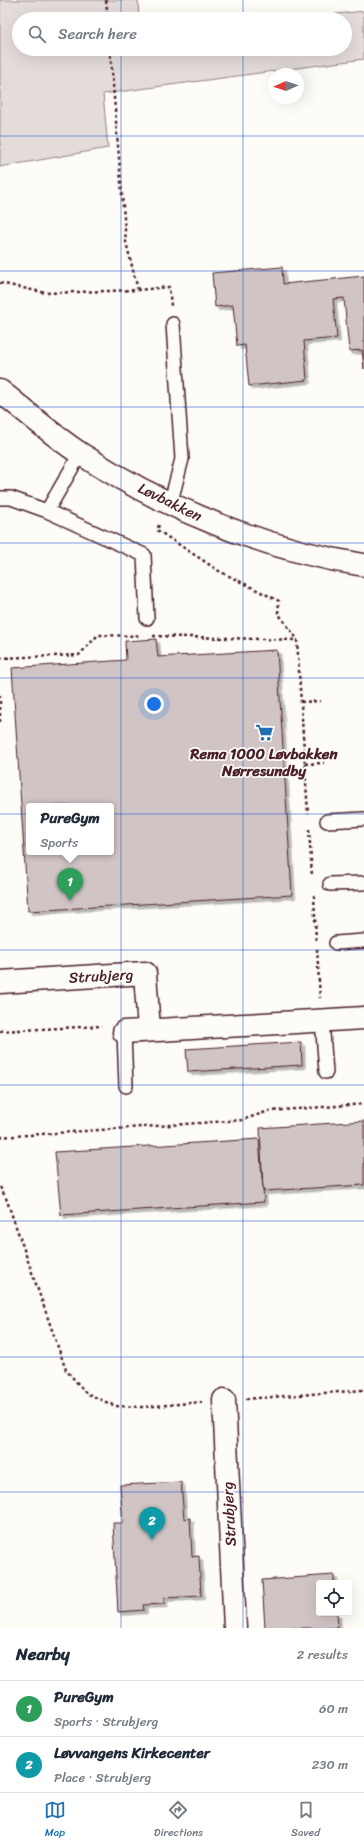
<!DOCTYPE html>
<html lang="en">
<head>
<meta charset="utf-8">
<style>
  body { margin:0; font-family:Sriracha,sans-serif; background:#f2f2f3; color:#1f2937 }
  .controls { position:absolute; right:12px; bottom:12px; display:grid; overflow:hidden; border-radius:4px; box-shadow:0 4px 16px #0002 }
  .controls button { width:36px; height:36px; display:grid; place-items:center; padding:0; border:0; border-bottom:1px solid #e0e1e3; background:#fff; color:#1f2937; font:20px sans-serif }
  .compass { position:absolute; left:268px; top:68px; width:36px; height:36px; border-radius:50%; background:#fff; box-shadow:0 4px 16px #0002; rotate:267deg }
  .you { position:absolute; left:154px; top:704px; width:14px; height:14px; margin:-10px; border:3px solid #fff; border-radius:50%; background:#1a73e8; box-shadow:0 0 0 6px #1a73e833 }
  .badge { display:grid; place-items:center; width:26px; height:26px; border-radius:50%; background:#1f6fb2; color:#fff; font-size:13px; font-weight:700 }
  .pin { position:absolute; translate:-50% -33px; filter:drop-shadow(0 1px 2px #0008) }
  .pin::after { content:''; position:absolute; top:21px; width:14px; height:12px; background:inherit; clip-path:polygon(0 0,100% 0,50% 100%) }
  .popup { position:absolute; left:26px; top:803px; width:88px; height:52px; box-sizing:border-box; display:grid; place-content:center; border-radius:4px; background:#fff; filter:drop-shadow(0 1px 3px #0005); font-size:13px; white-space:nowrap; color:#747a83 }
  .popup b { font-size:15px; color:#1f2937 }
  .popup::after { content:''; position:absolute; left:50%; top:100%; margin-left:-8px; border:8px solid transparent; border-top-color:#fff }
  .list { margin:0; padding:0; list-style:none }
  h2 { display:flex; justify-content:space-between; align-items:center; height:52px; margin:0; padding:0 16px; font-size:17px }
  h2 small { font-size:13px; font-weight:400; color:#747a83 }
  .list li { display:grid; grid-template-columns:26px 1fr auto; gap:12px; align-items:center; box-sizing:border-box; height:56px; padding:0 16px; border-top:1px solid #e0e1e3 }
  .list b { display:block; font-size:15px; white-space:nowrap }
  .list p { margin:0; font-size:13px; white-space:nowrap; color:#747a83 }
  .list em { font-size:13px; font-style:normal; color:#747a83 }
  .icon { flex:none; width:22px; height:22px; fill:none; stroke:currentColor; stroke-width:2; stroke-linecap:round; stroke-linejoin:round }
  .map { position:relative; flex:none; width:364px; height:1628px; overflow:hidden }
  .search { position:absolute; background:#fff; box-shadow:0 4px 16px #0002; left:12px; right:12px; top:12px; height:44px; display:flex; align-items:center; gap:10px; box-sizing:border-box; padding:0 14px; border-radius:22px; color:#747a83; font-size:15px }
  .sheet { height:164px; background:#fff }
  nav { display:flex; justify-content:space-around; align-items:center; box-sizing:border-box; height:56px; border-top:1px solid #e0e1e3; background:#fff; font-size:11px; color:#747a83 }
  nav a { display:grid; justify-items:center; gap:2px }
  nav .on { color:#1f6fb2 }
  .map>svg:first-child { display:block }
</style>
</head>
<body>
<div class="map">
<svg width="364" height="1628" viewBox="0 0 364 1628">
  <defs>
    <filter id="shadow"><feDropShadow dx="3.5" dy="3.5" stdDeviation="0" flood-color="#0004"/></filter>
  </defs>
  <rect width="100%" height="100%" fill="#fdfcf7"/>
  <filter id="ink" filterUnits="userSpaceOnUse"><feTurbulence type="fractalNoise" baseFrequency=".025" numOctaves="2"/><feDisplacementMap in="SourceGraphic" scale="8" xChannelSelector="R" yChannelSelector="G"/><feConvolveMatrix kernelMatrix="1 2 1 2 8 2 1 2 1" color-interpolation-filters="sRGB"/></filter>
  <g filter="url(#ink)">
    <!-- green -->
    <path fill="#e3dcda" stroke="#967e82" d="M0,0H138L139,19H19V49H345V19H290L364,11V59L103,94L108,148L0,167Z"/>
    <!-- building -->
    <path fill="#d0c5c4" stroke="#4a1f2b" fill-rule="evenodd" filter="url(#shadow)" d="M282,267L283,284L364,276V369L362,350L349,351L344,298L333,299L337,338L304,341L307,380L249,386L245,345L237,346L233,305L215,307L212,273Z
      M156,639L158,657L277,650L292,895L28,911L12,668L126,660L125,641ZM29,806H111V852H29Z
      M301,1042L302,1065L188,1072L186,1049Z
      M364,1121V1185L263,1191L260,1128Z
      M259,1139L264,1202L61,1215L55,1152Z
      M181,1482L184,1519L190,1518L192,1557L199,1556L201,1596L164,1598V1604L143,1605L144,1610L118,1612L113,1523H123L120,1485Z
      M334,1575V1583H319V1613H337L338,1628H265L262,1580Z"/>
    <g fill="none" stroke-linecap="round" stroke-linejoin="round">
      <defs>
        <path id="lane" d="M80,454L47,511L144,555L147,618
          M0,498H11L47,511
          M170,505L182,459L173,324
          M327,821L364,819
          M330,884L364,883
          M336,943L364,941
          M322,1020L326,1072
          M124,1032L126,1086"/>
        <path id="street" d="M0,982L145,973L149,1030
          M124,1032L364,1018
          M224,1400L235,1628"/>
        <path id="secondary" d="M0,391C26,411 54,437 81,454C164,508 266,550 364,565"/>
      </defs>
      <!-- lane casing -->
      <use href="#lane" stroke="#4a1f2b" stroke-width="16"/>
      <!-- street casing -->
      <use href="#street" stroke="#4a1f2b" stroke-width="25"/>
      <!-- secondary casing -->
      <use href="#secondary" stroke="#4a1f2b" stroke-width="25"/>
      <!-- path -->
      <path stroke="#4a1f2b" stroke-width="2.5" stroke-dasharray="3 3" stroke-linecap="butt" d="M106,0L108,19
        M110,49L126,242L138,290
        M0,283L46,293L138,290L169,287L171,306
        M159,525L157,530L219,571L279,601L278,613L297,639
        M153,636L297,640L308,814
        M0,658L79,655L98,635L140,636
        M0,695V724
        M301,702L320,701
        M305,764L324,763
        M309,829L312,876
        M314,895L316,940
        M317,949L320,998
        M0,1031L102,1026
        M0,1137L242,1120L269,1111L364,1104
        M0,1187L6,1198L66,1370L86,1393L115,1406L142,1407L202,1402
        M246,1399L364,1390"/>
      <!-- lane -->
      <use href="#lane" stroke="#fdfcf7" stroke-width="13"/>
      <!-- street -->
      <use href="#street" stroke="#fdfcf7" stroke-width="22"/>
      <!-- secondary -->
      <use href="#secondary" stroke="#fdfcf7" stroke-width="22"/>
    </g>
  </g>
  <!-- grid -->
  <path fill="none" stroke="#1d4ed8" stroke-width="1" stroke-opacity="0.55" d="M121,0V19M243,0V19M121,49V1628M243,49V1628M0,136H364M0,271H364M0,407H364M0,543H364M0,678H364M0,814H364M0,950H364M0,1085H364M0,1221H364M0,1357H364M0,1492H364"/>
  <!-- icons -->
  <defs>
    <symbol id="supermarket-bare" viewBox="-9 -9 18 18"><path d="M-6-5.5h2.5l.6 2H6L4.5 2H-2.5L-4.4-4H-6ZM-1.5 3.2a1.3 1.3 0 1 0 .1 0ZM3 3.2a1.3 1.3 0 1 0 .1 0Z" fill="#1f6fb2" stroke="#fdfcf7" stroke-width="2.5" paint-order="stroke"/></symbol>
  </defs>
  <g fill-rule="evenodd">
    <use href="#supermarket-bare" x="252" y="720" width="25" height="25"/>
  </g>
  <g text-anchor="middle" stroke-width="3.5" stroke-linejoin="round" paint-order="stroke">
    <!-- street labels -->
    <g font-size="15" fill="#4a1f2b" stroke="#fdfcf7">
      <text transform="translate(170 502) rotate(26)" y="5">Løvbakken</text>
      <text transform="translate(101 976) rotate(-3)" y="5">Strubjerg</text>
      <text transform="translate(229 1514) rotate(-93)" y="5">Strubjerg</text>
    </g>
    <!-- poi labels -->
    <g font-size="15" font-weight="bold" fill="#4a1f2b" stroke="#fdfcf7">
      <text x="264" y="759">Rema 1000 Løvbakken<tspan x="264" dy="17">Nørresundby</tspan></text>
    </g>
  </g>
</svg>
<div class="controls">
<button><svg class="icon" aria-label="locate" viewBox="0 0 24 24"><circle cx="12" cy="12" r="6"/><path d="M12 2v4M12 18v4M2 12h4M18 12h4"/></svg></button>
</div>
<svg class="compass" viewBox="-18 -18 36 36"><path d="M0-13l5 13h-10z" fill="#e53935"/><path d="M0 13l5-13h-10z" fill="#747a83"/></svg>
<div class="you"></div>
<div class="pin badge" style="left:70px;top:901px;background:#2e9e5b">1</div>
<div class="popup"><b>PureGym</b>Sports</div>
<div class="pin badge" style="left:152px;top:1540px;background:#0f9aa8">2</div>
<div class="search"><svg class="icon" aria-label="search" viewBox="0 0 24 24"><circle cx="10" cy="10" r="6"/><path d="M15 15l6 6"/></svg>Search here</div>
</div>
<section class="sheet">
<h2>Nearby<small>2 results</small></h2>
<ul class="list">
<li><span class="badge" style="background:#2e9e5b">1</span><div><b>PureGym</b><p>Sports · Strubjerg</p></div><em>60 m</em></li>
<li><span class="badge" style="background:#0f9aa8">2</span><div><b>Løvvangens Kirkecenter</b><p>Place · Strubjerg</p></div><em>230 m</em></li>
</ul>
</section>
<nav>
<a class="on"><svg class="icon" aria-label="map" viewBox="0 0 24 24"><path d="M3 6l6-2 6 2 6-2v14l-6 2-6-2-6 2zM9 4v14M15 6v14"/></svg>Map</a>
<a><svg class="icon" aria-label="directions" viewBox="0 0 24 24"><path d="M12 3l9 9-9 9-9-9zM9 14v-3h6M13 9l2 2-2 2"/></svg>Directions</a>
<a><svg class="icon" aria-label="saved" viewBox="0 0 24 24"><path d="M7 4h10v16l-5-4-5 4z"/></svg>Saved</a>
</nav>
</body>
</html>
